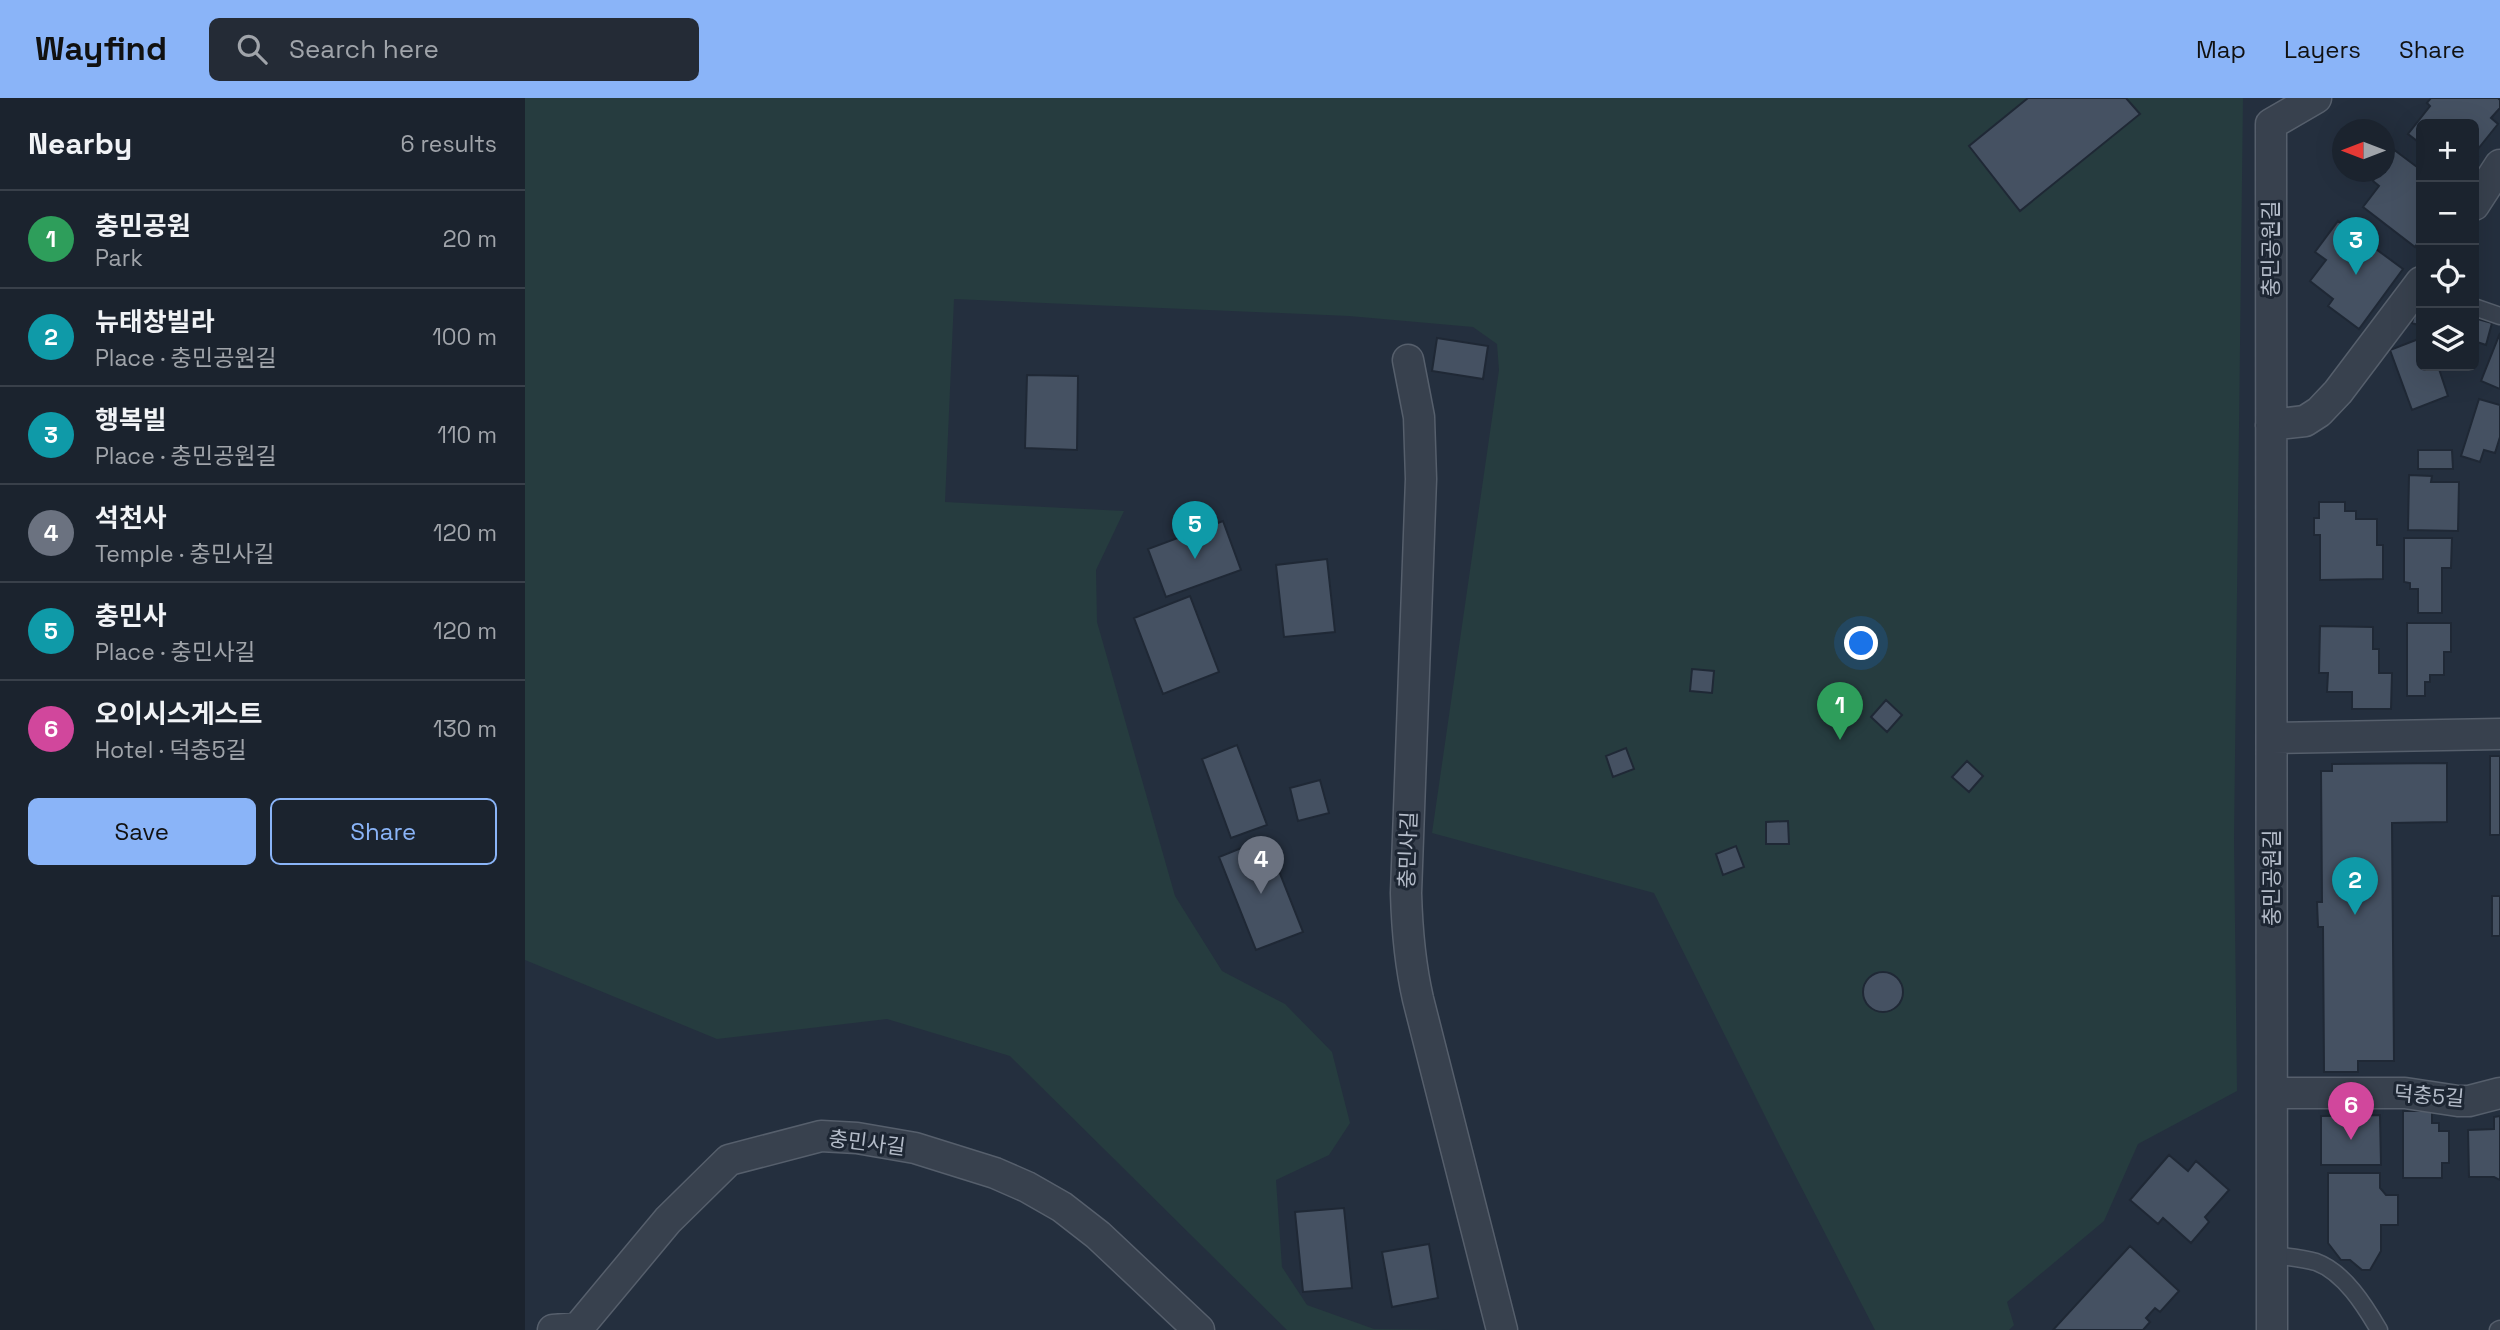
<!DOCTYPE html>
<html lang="en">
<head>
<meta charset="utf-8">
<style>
  body { margin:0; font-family:"Space Grotesk","Noto Sans KR",sans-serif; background:#242b36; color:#f1f3f6 }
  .controls { position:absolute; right:21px; top:21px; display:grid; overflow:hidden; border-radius:10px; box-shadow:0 7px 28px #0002 }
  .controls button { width:63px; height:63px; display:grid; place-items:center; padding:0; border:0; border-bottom:2px solid #39404a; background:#1b232e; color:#f1f3f6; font:35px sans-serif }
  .compass { position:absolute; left:1807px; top:21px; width:63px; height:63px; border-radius:50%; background:#1b232e; box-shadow:0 7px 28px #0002; rotate:270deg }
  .you { position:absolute; left:1337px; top:546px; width:24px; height:24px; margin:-18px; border:5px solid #fff; border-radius:50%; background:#1a73e8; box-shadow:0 0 0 10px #1a73e833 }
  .badge { display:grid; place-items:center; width:46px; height:46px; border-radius:50%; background:#8ab4f8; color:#fff; font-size:23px; font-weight:700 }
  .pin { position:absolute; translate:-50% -58px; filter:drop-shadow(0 2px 4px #0008) }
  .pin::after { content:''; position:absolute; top:37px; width:24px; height:21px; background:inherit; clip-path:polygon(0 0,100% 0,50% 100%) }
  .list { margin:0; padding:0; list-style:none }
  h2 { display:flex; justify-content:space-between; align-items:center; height:91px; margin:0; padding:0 28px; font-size:30px }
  h2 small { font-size:23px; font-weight:400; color:#a0a4aa }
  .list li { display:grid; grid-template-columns:46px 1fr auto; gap:21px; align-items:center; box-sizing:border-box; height:98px; padding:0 28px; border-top:2px solid #39404a }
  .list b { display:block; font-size:26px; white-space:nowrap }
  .list p { margin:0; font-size:23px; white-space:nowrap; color:#a0a4aa }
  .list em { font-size:23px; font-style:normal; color:#a0a4aa }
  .actions { display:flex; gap:14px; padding:21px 28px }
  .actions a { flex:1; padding:16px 0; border:2px solid #8ab4f8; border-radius:10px; text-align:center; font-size:24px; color:#8ab4f8 }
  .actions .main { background:#8ab4f8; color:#111 }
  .icon { flex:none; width:38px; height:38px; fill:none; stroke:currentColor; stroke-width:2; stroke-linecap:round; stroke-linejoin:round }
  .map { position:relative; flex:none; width:1975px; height:1232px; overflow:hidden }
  header { display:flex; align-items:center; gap:42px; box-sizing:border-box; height:98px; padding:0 35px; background:#8ab4f8; color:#111 }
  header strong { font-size:33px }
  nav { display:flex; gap:38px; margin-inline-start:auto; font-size:24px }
  .search { width:490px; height:63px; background:#242b36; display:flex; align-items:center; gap:18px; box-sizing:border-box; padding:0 24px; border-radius:10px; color:#a0a4aa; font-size:26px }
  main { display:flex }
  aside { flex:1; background:#1b232e }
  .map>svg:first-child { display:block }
</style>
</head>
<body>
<header>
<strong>Wayfind</strong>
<div class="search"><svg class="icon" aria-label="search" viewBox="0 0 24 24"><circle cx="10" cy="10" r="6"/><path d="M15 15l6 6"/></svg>Search here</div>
<nav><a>Map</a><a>Layers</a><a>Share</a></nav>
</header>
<main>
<aside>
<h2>Nearby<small>6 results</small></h2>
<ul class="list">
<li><span class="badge" style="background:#2e9e5b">1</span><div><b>충민공원</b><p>Park</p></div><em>20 m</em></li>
<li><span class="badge" style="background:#0f9aa8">2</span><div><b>뉴태창빌라</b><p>Place · 충민공원길</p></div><em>100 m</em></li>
<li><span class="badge" style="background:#0f9aa8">3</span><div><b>행복빌</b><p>Place · 충민공원길</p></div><em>110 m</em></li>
<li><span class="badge" style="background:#6b7280">4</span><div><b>석천사</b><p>Temple · 충민사길</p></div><em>120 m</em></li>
<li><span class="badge" style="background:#0f9aa8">5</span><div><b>충민사</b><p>Place · 충민사길</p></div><em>120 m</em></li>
<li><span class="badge" style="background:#d1479c">6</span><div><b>오이시스게스트</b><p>Hotel · 덕충5길</p></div><em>130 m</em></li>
</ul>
<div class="actions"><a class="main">Save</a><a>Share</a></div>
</aside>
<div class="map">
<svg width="1975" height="1232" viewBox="0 0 1975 1232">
  <rect width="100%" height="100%" fill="#242f3e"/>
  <!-- green -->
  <path fill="#263c3f" d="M0,0H1718L1709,742L1712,993L1613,1046L1579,1123L1482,1204L1489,1227L1484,1232H1350L1256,1050L1129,795L907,735L974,272L972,246L948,229L824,218L429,201L420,404L599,413L571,472L572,524L650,798L697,873L760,906L807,954L825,1025L804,1057L751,1082L757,1169L782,1207L849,1231L924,1232H762L485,958L362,921L192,941L0,862Z"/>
  <!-- building -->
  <path fill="#455162" stroke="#1f2835" stroke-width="2" d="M1503,0H1601L1615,16L1495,113L1444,48Z
    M1906,0H1973L1975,2V10L1966,20L1973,26L1949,56L1953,59L1949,65V26H1896V46L1883,36L1905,8L1902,5Z
    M1864,48L1896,72V140L1890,149L1838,109L1854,88L1848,83L1853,74H1860V54Z
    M1813,123L1878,171L1834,231L1803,208L1808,201L1785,183L1801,162L1790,154Z
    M1894,199H1896V228L1887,225Z
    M1949,220L1967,225L1961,247L1949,243Z
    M1975,235V291L1956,283Z
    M912,240L963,248L958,281L907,273Z
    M1896,240V268H1913L1923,298L1887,312L1865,252Z
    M502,277L553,278L552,352L500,350Z
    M1954,301L1975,307V339L1970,355L1959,352L1955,364L1936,358Z
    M1893,352H1927L1928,371H1893Z
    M1884,377L1907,378L1906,384H1934L1933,433L1883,432Z
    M1794,404H1820V413H1831V421H1852V447H1858V481L1795,482V437H1789V420H1794Z
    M698,423L716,472L641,499L623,451Z
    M1879,440H1927L1926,470H1917V515H1893V491H1885V485L1879,484Z
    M802,461L810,534L759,539L751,467Z
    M665,498L694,574L638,596L609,520Z
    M1882,525H1926V554H1919V577H1905V584H1900V598H1882Z
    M1795,528L1848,529V551H1854V575H1867L1866,611H1827V594H1802L1803,575H1794Z
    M1167,571L1189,573L1187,595L1165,593Z
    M1361,602L1377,617L1362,634L1346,619Z
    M712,647L742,727L706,740L677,661Z
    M1101,650L1109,671L1088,679L1081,658Z
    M1965,658H1975V737H1965Z
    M1442,663L1458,678L1444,694L1427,679Z
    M1922,665V724L1867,725L1869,963H1833V974H1799L1798,829H1793L1792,804H1797L1796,673H1807V666Z
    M795,682L804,715L773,723L765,690Z
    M1263,723L1264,746H1241V724Z
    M741,740L778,834L731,852L694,759Z
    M1211,748L1219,769L1198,777L1191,756Z
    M1967,798H1975V838H1967Z
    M1338 894a20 20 0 1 1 40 0a20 20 0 1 1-40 0Z
    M1878,1013H1907V1025H1914V1033H1924V1065H1917V1080H1878Z
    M1855,1017L1856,1067H1796V1018Z
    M1975,1018V1082L1969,1079H1944L1943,1032L1969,1031V1019Z
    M1644,1057L1663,1073L1671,1063L1704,1092L1680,1119L1684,1124L1666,1145L1638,1120L1633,1126L1605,1102Z
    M1803,1075H1855V1090L1861,1097H1873V1127H1856V1153L1845,1172H1837L1825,1162H1816L1803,1145Z
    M819,1110L827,1190L778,1194L770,1114Z
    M904,1146L913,1200L867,1209L857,1154Z
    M1605,1148L1654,1193L1635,1214L1630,1210L1621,1220L1625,1224L1618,1232H1528Z"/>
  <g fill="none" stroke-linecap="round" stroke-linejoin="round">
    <defs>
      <path id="service" d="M1949,209L1975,218
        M1748,1157C1762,1159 1777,1160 1791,1164C1819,1174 1840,1208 1854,1232
        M1973,1232L1975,1231"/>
      <path id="minor" d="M1949,107L1975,67
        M883,262L894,319L896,381L881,795C882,831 885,866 893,901L977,1232
        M1746,327L1780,323L1794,314L1813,294L1896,184
        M1747,640L1975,636
        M1748,995H1880L1933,1003H1944L1975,995
        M28,1232L53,1230L143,1122L204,1062L296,1038L332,1040L390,1050L470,1075L502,1089L537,1109L573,1137L674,1232
        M1747,1232L1746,26L1791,0"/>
    </defs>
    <!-- service casing -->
    <use href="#service" stroke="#565f6c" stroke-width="19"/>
    <!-- minor casing -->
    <use href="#minor" stroke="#565f6c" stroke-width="33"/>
    <!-- service -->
    <use href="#service" stroke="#38414e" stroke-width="16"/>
    <!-- minor -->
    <use href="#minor" stroke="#38414e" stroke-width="30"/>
  </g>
  <g text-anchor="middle" stroke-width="6" stroke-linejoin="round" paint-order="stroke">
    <!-- street labels -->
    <g font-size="21" fill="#b4bcc9" stroke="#1d2633">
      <text transform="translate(1746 151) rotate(-90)" y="7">충민공원길</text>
      <text transform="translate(883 752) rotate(-88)" y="7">충민사길</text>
      <text transform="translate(1747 780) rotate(-90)" y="7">충민공원길</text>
      <text transform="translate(1904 998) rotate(5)" y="7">덕충5길</text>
      <text transform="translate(342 1045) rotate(7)" y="7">충민사길</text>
    </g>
  </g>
</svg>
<div class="controls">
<button>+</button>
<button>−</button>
<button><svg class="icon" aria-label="locate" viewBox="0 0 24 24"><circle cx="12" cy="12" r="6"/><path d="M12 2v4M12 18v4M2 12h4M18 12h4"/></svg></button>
<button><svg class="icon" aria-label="layers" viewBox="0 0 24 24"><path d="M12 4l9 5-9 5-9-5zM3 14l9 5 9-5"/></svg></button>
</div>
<svg class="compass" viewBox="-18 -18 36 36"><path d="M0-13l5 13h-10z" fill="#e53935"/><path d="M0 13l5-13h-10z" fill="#a0a4aa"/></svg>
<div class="you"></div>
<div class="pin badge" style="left:1315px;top:642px;background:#2e9e5b">1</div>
<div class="pin badge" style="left:1830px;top:817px;background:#0f9aa8">2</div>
<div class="pin badge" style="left:1831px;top:177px;background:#0f9aa8">3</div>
<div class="pin badge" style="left:736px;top:796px;background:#6b7280">4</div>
<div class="pin badge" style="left:670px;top:461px;background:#0f9aa8">5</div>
<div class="pin badge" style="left:1826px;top:1042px;background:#d1479c">6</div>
</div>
</main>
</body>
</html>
